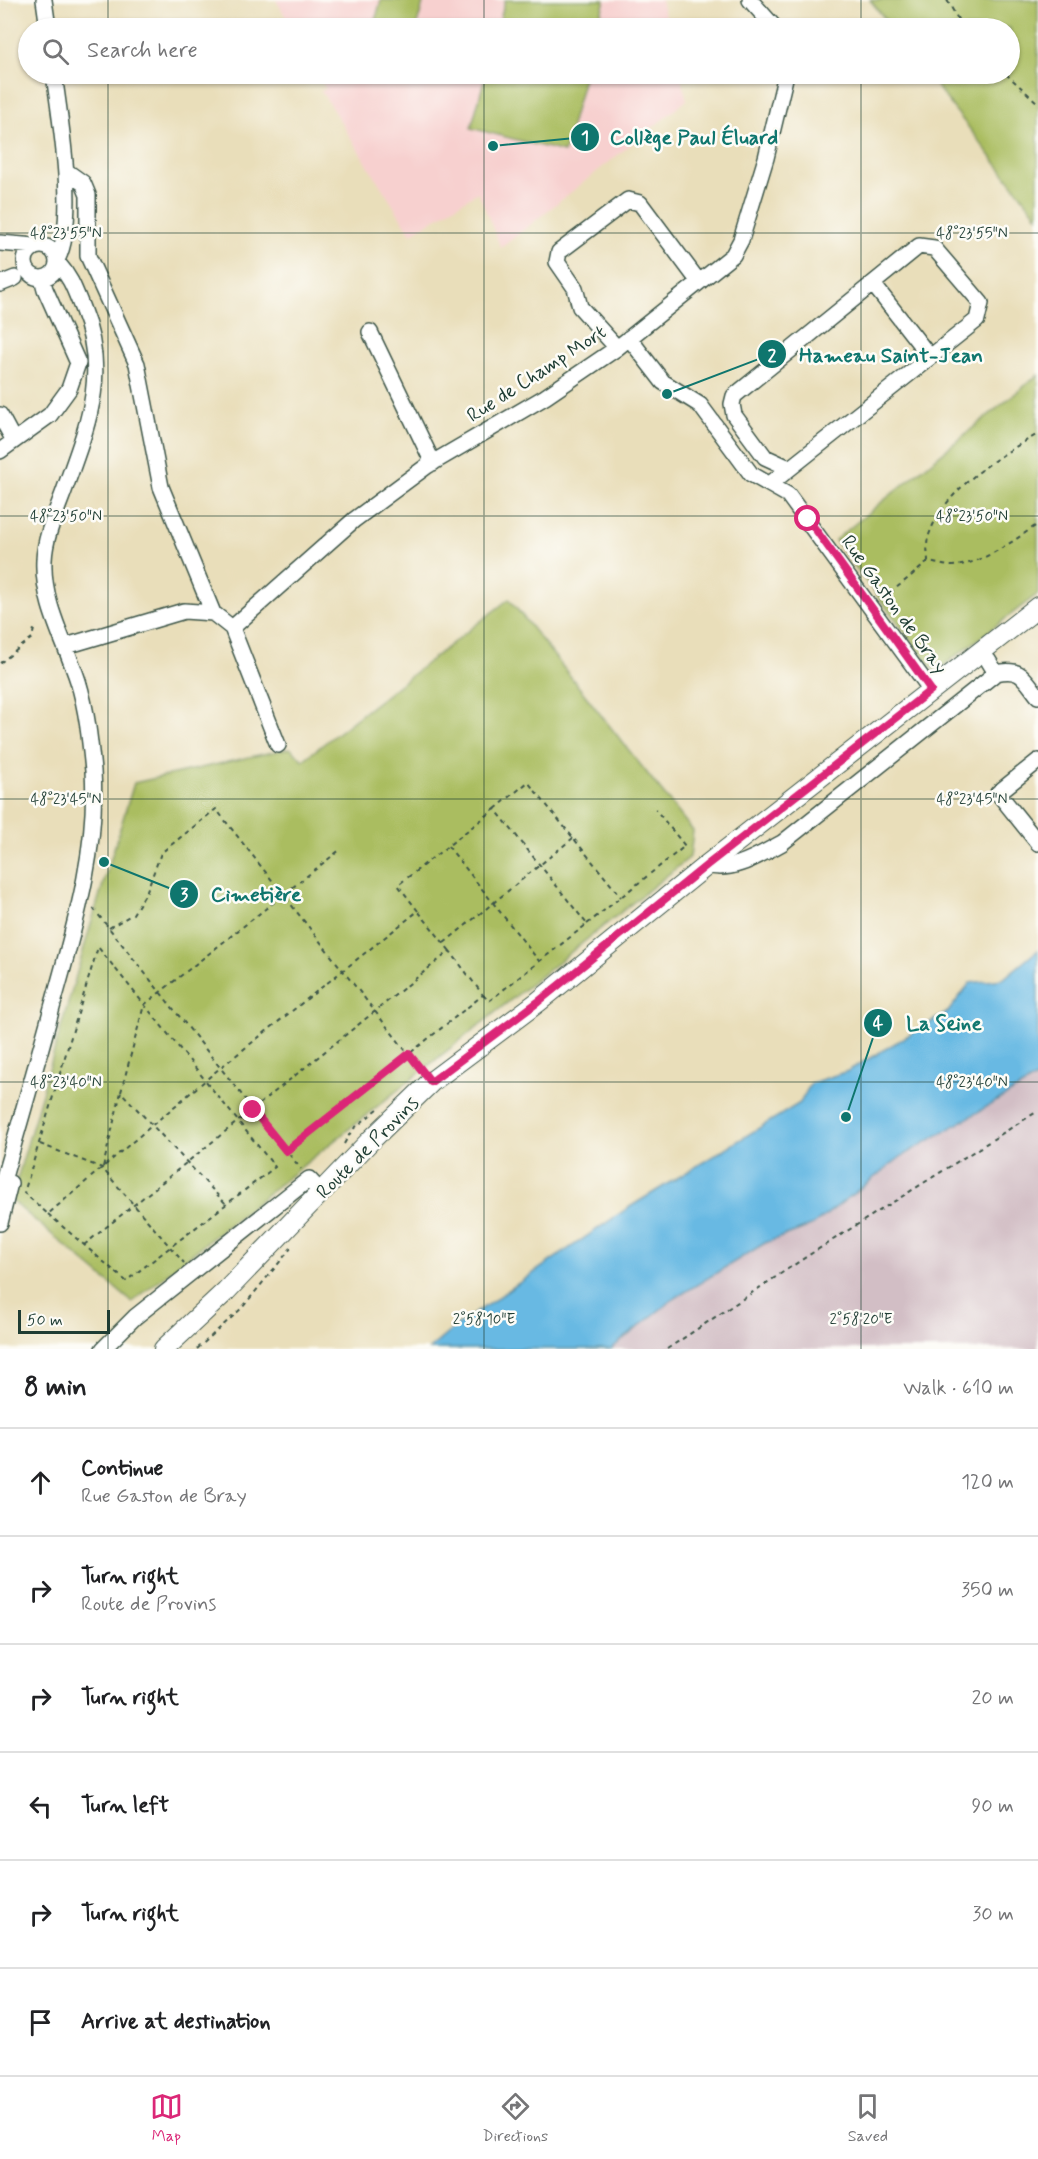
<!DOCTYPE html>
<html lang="en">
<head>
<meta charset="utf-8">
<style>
  body { margin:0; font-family:Mynerve,sans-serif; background:#f6f6f6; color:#202124 }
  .scale { position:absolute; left:18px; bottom:15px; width:92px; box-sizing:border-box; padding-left:6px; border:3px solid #1f3d34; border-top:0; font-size:16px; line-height:21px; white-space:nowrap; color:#1f3d34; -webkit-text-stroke:4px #fdfcf7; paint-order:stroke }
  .stop { position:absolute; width:18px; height:18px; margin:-14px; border:4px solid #db2777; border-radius:50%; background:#fff }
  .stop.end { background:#db2777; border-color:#fff; box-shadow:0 2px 6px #0008 }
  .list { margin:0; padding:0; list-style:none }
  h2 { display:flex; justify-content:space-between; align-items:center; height:78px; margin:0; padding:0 24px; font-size:26px }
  h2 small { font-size:20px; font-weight:400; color:#757577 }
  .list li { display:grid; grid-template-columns:39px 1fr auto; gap:18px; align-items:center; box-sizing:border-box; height:108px; padding:0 24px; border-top:2px solid #e0e0e0 }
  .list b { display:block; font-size:22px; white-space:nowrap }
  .list p { margin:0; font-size:20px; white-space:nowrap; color:#757577 }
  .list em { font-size:20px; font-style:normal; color:#757577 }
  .icon { flex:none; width:33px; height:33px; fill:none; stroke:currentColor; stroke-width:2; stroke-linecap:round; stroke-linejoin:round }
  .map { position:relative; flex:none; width:1038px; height:1349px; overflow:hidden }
  .search { position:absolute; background:#fff; box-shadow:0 2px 4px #0004; left:18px; right:18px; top:18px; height:66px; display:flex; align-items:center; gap:15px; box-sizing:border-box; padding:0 21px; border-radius:33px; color:#757577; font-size:22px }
  .sheet { height:726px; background:#fff }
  nav { display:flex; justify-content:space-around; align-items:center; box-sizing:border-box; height:84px; border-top:2px solid #e0e0e0; background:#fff; font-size:16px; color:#757577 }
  nav a { display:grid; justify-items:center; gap:3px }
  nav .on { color:#db2777 }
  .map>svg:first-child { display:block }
</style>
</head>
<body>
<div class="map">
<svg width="1038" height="1349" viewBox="0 0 1038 1349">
  <rect width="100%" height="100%" fill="#fdfcf7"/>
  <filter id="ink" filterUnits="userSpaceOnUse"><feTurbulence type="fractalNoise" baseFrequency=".0167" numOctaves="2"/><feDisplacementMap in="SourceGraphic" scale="12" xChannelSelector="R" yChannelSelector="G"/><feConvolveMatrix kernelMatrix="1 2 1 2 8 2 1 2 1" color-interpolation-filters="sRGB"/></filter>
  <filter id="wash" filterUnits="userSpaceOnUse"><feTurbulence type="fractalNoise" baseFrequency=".008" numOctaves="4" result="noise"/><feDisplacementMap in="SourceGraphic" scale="24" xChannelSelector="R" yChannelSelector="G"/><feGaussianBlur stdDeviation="1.35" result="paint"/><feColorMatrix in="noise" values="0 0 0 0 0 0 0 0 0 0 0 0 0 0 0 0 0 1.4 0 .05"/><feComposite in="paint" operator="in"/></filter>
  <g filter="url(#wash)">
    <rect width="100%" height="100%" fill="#e9deba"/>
    <!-- built -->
    <path fill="#f7d0cf" d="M276,0H661L668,28H292Z
      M317,74H680L687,100L501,248L478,192L411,234L321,91L326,89Z"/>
    <!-- industrial -->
    <path fill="#d2bec5" d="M1038,1077V1349H611L672,1300L765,1243L813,1225L902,1156Z"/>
    <!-- green -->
    <path fill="#aabd61" stroke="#647d4a" stroke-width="1.5" d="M381,0H424L416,28H373Z
      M505,0H605L597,28H498Z
      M870,0H1038V217L927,74H1010V28H892Z
      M367,74H404L401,83Z
      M486,74H585L564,152L471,128Z
      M1038,375V594L935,672L835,540Z
      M509,599L693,831L690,857L132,1302L11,1200L93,917L134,783L290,748L303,760Z"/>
    <!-- water -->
    <path fill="#68b9e3" stroke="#447b8c" stroke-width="1.5" d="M1038,950V1077L902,1156L813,1225L765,1243L672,1300L611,1349H429L455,1327L628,1208L800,1103L811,1083L848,1071L948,1012L970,983L1003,979Z"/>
  </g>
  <g filter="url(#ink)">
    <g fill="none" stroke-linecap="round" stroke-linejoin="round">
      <defs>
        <path id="minor" d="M44,0L48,28
          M750,0L775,28
          M54,74C60,120 78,219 57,260
          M66,171L83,183L88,195V256L137,364L161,487L213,613L232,628L354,520L427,466L545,397L617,348L733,255L741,240L766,158L786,74
          M0,243L35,246
          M25 262a16 16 0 1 1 32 0a16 16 0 1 1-32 0Z
          M0,284L15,278
          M873,284L930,357
          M370,332L433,463
          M629,338L663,382L700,405L751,474L788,495L931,690
          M617,348L580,307L575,288L557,262L559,252L628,200L640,203L699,282
          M0,415L14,441
          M0,451L50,415L69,389L78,363L45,289L42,278
          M770,484L977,320L981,303L934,248L919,246L734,396L732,404L734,415L765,457L789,468
          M232,628L278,745
          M66,646L184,611L213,613
          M996,673C1021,667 1024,678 1038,696
          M1038,761L998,793L1038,843
          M707,865C733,873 759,855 782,843L996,673L988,660L980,652
          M0,1191C18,1129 36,1067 53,1004C74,928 98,851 93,771C90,741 87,710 78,681C65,641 42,603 44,560C45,536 56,513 64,491C87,426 110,376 82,308C74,288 71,278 57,262
          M0,1223L10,1183
          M103,1349L135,1317L309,1179L321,1192"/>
        <path id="major" d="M164,1349L226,1291L371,1140L431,1082L538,1002L707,865L1038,607"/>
      </defs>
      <!-- minor casing -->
      <use href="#minor" stroke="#3d5548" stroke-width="18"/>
      <!-- major casing -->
      <use href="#major" stroke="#3d5548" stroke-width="22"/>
      <!-- path -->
      <path stroke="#3d5548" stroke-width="2" stroke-dasharray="4.5 4.5" stroke-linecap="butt" d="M947,0L963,28
        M1006,74L1038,103
        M928,562C928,554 926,545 928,538C942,491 998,456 1038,434
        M890,593L928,562C936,563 945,566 952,566C981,565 1015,540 1038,524
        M0,663L32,638L34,629
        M495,809L528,782L621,897
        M448,846L539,961
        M93,908L301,1169
        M418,911L398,885L495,809L587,924L489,1001L483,995
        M587,924L685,846L655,809
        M109,928L133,914L146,893L161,853L216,809L421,1070
        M444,943L573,838
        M121,1092L144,1005L341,849
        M40,1144L102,1168L184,1263
        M344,1144L352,1130L379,1108
        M103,1167L121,1092L226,1204
        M48,1214L126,1281L275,1167L98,947L24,1193L48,1214C105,1165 163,1116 220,1068L418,911L450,951
        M84,1245L450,951L483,995L287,1151
        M197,1349L242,1308L291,1248
        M667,1349L809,1255L1038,1111"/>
      <!-- minor -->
      <use href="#minor" stroke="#fff" stroke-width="15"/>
      <!-- major -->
      <use href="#major" stroke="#fff" stroke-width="20"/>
    </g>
  </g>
  <g fill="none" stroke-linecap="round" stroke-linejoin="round" filter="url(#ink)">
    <!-- route -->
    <path stroke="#db2777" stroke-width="8" d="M253,1110L286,1151L409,1054L431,1082L538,1002L707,865L931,690L808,519"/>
  </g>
  <!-- ticks -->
  <path fill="none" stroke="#1f3d34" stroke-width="1.5" stroke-opacity="0.45" d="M108,0V28M484,0V28M861,0V28M108,74V1349M484,74V1349M861,74V1349M0,233H1038M0,516H1038M0,799H1038M0,1082H1038"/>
  <g text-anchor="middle" stroke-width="5" stroke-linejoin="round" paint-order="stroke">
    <!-- street labels -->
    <g font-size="20" fill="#1f3d34" stroke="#fdfcf7">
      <text transform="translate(536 373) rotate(-33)" y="7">Rue de Champ Mort</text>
      <text transform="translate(895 604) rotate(54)" y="7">Rue Gaston de Bray</text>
      <text transform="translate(367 1147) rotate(-45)" y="7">Route de Provins</text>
    </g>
  </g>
  <g font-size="15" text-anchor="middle" fill="#1f3d34" stroke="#fdfcf7" stroke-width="5" stroke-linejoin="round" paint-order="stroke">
    <text x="66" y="238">48°23'55"N</text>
    <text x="972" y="238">48°23'55"N</text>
    <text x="66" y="521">48°23'50"N</text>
    <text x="972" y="521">48°23'50"N</text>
    <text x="66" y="804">48°23'45"N</text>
    <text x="972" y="804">48°23'45"N</text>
    <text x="66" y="1087">48°23'40"N</text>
    <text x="972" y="1087">48°23'40"N</text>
    <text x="484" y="1324">2°58'10"E</text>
    <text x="861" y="1324">2°58'20"E</text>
  </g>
  <!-- callouts -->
  <path fill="none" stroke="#0f766e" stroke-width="2" d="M493 146L585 137M667 394L772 354M104 862L184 894M846 1117L878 1023"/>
  <g fill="#0f766e" stroke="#fdfcf7" stroke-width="2">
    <circle cx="493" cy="146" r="6"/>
    <circle cx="667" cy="394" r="6"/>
    <circle cx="104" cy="862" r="6"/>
    <circle cx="846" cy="1117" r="6"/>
    <circle cx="585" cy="137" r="15"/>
    <circle cx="772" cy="354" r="15"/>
    <circle cx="184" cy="894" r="15"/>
    <circle cx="878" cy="1023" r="15"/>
  </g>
  <g font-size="18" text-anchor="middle" font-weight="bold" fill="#fff">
    <text x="585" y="143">1</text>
    <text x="772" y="361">2</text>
    <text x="184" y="900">3</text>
    <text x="878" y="1029">4</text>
  </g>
  <g font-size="21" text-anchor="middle" font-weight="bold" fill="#0f766e" stroke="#fdfcf7" stroke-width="5" stroke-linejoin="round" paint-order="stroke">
    <text x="694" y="144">Collège Paul Éluard</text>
    <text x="891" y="362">Hameau Saint-Jean</text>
    <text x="256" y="901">Cimetière</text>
    <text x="944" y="1030">La Seine</text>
  </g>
</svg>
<div class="scale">50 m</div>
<div class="stop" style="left:808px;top:519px"></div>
<div class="stop end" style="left:253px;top:1110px"></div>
<div class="search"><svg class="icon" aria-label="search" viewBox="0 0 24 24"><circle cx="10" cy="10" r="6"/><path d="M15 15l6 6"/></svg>Search here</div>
</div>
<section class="sheet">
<h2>8 min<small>Walk · 610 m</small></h2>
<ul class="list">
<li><svg class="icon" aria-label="ahead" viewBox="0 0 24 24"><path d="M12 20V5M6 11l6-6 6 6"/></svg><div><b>Continue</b><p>Rue Gaston de Bray</p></div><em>120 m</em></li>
<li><svg class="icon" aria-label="right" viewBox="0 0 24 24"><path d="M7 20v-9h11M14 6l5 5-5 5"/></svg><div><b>Turn right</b><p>Route de Provins</p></div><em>350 m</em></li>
<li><svg class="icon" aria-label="right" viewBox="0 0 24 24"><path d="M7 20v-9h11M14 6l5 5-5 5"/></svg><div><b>Turn right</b></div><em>20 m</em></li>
<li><svg class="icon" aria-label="left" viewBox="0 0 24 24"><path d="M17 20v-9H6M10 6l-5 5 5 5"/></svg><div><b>Turn left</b></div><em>90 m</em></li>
<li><svg class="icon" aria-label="right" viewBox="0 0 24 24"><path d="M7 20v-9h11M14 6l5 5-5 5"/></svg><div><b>Turn right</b></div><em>30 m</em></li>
<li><svg class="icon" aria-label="arrive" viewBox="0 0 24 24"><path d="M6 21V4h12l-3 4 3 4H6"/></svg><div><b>Arrive at destination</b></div></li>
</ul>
</section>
<nav>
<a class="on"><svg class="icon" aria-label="map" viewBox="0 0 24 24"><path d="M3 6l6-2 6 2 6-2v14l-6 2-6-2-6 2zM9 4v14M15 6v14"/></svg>Map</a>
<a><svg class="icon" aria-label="directions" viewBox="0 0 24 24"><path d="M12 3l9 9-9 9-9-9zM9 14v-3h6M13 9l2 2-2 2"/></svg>Directions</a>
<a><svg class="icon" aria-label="saved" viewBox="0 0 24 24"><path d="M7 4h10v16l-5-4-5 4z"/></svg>Saved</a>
</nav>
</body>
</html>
